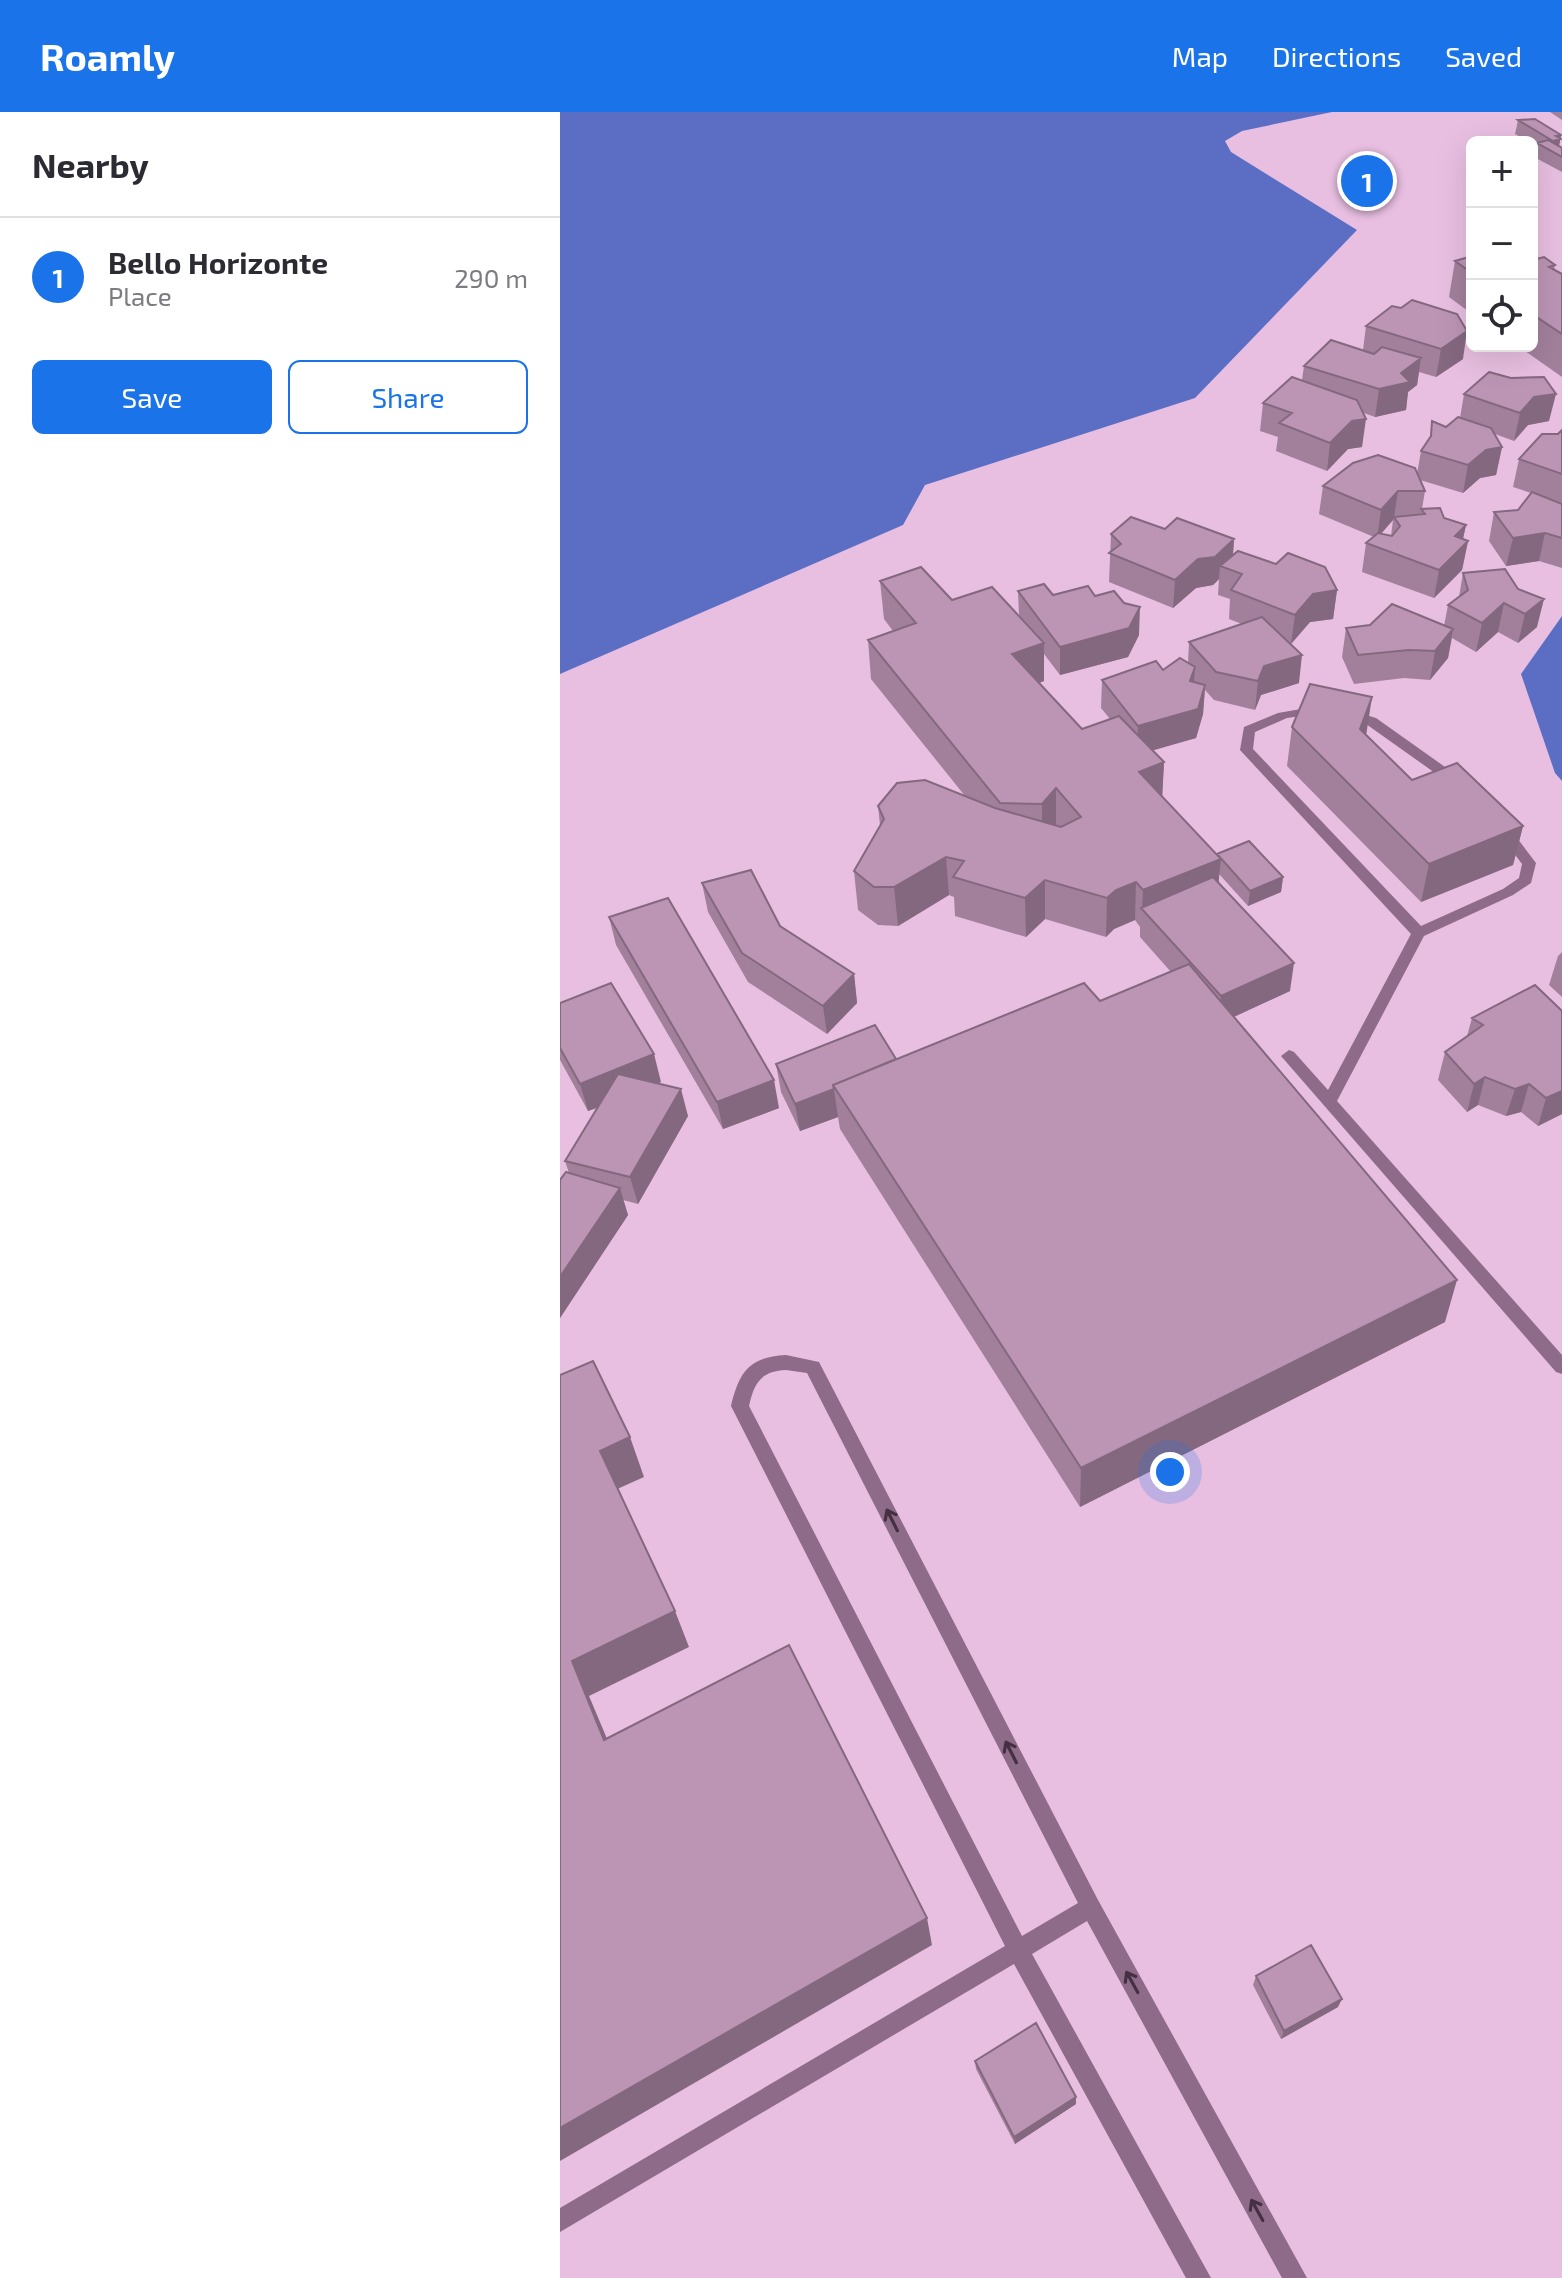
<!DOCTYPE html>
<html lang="en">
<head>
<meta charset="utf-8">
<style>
  body { margin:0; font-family:"Exo 2",sans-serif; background:#f2f2f3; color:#2b2b33 }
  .controls { position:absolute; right:24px; top:24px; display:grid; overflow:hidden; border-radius:12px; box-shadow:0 8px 32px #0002 }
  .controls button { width:72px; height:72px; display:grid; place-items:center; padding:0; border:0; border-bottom:2px solid #e1e1e2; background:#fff; color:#2b2b33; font:40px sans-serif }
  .you { position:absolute; left:610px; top:1360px; width:28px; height:28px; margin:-20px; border:6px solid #fff; border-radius:50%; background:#1a73e8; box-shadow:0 0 0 12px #1a73e833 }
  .badge { display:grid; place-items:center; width:52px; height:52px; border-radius:50%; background:#1a73e8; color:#fff; font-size:26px; font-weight:700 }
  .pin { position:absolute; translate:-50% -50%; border:4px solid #fff; box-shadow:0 2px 8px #0006 }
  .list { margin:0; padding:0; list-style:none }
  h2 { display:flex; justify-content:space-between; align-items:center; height:104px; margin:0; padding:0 32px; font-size:34px }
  h2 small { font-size:26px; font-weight:400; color:#7c7c81 }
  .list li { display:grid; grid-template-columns:52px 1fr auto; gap:24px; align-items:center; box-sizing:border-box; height:120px; padding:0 32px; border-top:2px solid #e1e1e2 }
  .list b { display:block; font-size:30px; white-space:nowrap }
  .list p { margin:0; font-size:26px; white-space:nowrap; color:#7c7c81 }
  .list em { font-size:26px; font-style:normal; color:#7c7c81 }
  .actions { display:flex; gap:16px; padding:24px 32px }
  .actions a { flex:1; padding:18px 0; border:2px solid #1a73e8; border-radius:12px; text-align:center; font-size:28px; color:#1a73e8 }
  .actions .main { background:#1a73e8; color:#fff }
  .icon { flex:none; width:44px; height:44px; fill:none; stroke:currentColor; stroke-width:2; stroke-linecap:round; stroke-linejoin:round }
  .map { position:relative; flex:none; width:1002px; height:2166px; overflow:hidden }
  header { display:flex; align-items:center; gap:48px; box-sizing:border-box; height:112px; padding:0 40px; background:#1a73e8; color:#fff }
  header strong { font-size:38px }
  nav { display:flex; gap:44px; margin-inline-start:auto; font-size:28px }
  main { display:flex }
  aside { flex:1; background:#fff }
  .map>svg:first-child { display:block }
</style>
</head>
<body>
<header>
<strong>Roamly</strong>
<nav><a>Map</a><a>Directions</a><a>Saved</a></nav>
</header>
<main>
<aside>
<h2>Nearby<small></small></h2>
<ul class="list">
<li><span class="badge">1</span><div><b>Bello Horizonte</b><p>Place</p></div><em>290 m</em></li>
</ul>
<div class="actions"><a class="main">Save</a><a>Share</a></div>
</aside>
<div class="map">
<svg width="1002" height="2166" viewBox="0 0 1002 2166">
  <rect width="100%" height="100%" fill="#e8bfe1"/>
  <!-- water -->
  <path fill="#5b6ec4" d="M0,0H772L682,19L665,29L671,40L797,118L635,286L365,373L343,413L0,562Z
    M1002,504V669L995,661L961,562Z"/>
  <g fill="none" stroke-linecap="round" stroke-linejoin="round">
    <!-- street -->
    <path fill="#8e6b88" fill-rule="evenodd" d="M758,594L764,598L762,601L727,606L695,620L693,637L861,814L943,777L959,766L962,752L939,721L941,718H951L976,751L971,771L953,783L864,824L777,989L1002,1243V1262L996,1260L721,944L729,938L734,940L768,978L851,822L680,638L684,615L718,601Z
      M789,598L816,606L902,667V673H892L806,612L785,605V599Z
      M226,1243L259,1250L538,1788L747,2166H722L527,1809L472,1842L651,2166H626L454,1852L0,2120V2096L445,1834L171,1294C179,1260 189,1245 226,1243ZM226,1258L247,1261L518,1791L462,1824L189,1294C194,1271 201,1259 226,1258Z"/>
  </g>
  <!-- wall -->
  <path fill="#a2809c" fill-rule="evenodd" d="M990,0H1002V8Z
    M958,8L1001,23L999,34L1002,36V60L974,45L976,34L972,32V30H969L955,22Z
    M912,144V202L889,185L895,149Z
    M972,148L995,153L994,158L1002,162V265L958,234H972Z
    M832,194L903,247L876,265L859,260L857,273L848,280L846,298L815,305L804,301L802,335L788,337L767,359L716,339L718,325L700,319L703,291L742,268L744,254L803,238L806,214Z
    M904,282L989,309L968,313L954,329L935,322L942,335L936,363L920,366L903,381L860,368L865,379L862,397L884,406L906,413L903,427L908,429L902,458L874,486L802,460L806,431L814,425L759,402L763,374L857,362L861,339L870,326L872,309L886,315L900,306ZM833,408L831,424L821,422Z
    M1002,318V456L979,449L946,454L929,429L934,400L958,398L971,381L953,375L959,347Z
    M605,417L674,427L673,443L777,478L773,507L750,510L731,532L739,571L701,583L695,598L654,588L645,578L643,602L636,626L592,638L604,650L602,684L657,742L723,765L721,780L688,794L659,762V771L730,879L674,905L885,1210L520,1395L280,1017L278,1005L240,1019L221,980L216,952L336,947L540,889L611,860L580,825V815L575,808L554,817L546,825L485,807L466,825L395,804L394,785L389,783L338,814L318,813L298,798L294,759L320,713L318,694L405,684L311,567L308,528L333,519L324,507L320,469L392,488L459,504L458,479L493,483L535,484L579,523L568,545L500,563L484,542V569L479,571L522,617L550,607L541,596L542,568L603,558L628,551L629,530L682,512L669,507L670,487L658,483L659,467L653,473L636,476L613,496L549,470L551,422Z
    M945,457L977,515L958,531L938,520L916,540L892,526L888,546L870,568L844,566L794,572L782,545L786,516L884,514L888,493L899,485L903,461Z
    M732,615L806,623L852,668L963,714L953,753L861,790L727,654Z
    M142,771L220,814L294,862L297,891L267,922L188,870L148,800Z
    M49,805L219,996L163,1017L56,833Z
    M1002,840V885L989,873L998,844Z
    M0,891L101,970L98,971L128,1004L78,1092L63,1088L68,1103L0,1206V1068L9,1061L5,1049L37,996L28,999L0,948Z
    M1002,899V1002L978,1014L961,1000L946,1004L918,993L907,1000L878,968L885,940L907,924L912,906Z
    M696,1864L778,1895L721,1927L693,1873Z
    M415,1949L516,1985V1992L455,2032L416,1957Z"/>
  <!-- shaded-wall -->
  <path fill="#84687f" d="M1001,23L998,40L991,39L993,29L996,24Z
    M907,219L903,247L876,265L881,237Z
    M861,246L857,273L848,280L846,298L815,305L819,277Z
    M996,282L989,309L968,313L954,329L960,301L974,285Z
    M806,307L802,335L788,337L767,359L770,331L792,309Z
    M942,335L936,363L920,366L903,381L908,353L926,338Z
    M838,379L834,406V405L833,408L817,426L821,398Z
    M906,413L901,435L908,429L902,458L874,486L879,458L895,424Z
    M985,421L979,449L946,454L953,426Z
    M674,427L672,455L660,454L659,467L653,473L636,476L613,496L615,468L638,447Z
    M777,478L773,507L750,510L731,532L735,503L753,482Z
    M984,487L977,515L958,531L965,502Z
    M944,491L938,520L916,540L922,511Z
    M580,495L579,523L568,545L500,563V535Z
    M893,517L888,546L870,568L875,539Z
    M484,531V569L453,581L452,542Z
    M742,543L739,571L701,583L695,598L698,569L704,554Z
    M635,555L633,584L630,569Z
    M645,573L643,602L636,626L577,643L578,614Z
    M812,585L806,624L800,617Z
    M604,650L602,689L579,660Z
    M496,676V715L482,731V692Z
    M963,714L953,753L861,790L869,752Z
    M386,745L389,783L338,814L334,775Z
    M661,747L657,785L582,797L583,778Z
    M723,765L721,780L688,794L690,779Z
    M485,768V807L466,825L465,786Z
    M576,770L575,808L554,817L546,825L547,786L556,778Z
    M734,851L730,879L658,912L661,884Z
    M294,862L297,891L267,922L263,894Z
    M94,942L101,970L28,999L20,972Z
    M925,965L918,993L907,1000L914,972Z
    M214,968L219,996L163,1017L157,990Z
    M969,972L961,1000L946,1004L955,977Z
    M121,977L128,1004L78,1092L70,1065Z
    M274,977L278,1005L240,1019L235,992Z
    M1002,979V1002L978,1014L986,986Z
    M60,1076L68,1103L0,1206V1165Z
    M897,1168L885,1210L520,1395L521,1356Z
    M70,1325L84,1365L55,1378L40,1339Z
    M115,1499L129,1535L29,1584L61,1660L44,1628L12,1549Z
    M367,1806L372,1833L0,2049V2016Z
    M782,1887L778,1895L721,1927L724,1919Z
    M516,1985V1992L455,2032L454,2025Z"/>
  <!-- building -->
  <path fill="#bc95b5" stroke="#84687f" stroke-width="2" d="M975,7L1001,23L996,24L1001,27L993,29L958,8Z
    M988,28L1002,36V45L977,31Z
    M912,144V161L895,149Z
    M984,145L995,153L989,155L1002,162V222L972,202V148Z
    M852,188L897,202L907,219L881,237L806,214L832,194L841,196Z
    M771,228L814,242L822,235L861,246L841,261L850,270L819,277L744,254Z
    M929,260L951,266L984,265L996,282L974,285L960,301L904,282Z
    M732,265L797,288L806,307L792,309L770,331L719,311L732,301L703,291Z
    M898,305L931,316L942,335L926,338L908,353L861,339L871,324L872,309L886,315Z
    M1002,318V362L959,347L982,322H998Z
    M818,343L855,356L865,379H838L821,398L763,374L793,351Z
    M972,380L1002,392V426L985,421L953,426L934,400L958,398Z
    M880,396L884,406L906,413L895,424L908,429L879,458L806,431L818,421L832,424L840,414L834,405L865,402L861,397Z
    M571,405L605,417L617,406L674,427L655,445L638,447L615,468L549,441L561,432L551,422Z
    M678,439L716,452L728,441L765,455L777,478L753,482L735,503L671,478L682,462L660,454Z
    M361,455L392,488L432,475L484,531L452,542L522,617L559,604L604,650L579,660L661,747L583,778L576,770L556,778L547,786L485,768L465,786L393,765L404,749L386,745L334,775H314L294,759L324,707L318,694L337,671L365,668L435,696L501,715L521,705L496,676L482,692L440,691L308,528L356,511L320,469Z
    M945,457L958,477L984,487L965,502L944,491L922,511L888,493L908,478L903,461Z
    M484,472L493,483L528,474L535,484L554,479L564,491L580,495L569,516L500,535L458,479Z
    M832,492L893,517L875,539L849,538L798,543L786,516L810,513Z
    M702,505L742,543L704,554L698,569L656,560L629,530Z
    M620,546L635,555L630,569L645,573L638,597L578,614L542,568L596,549L603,558Z
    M750,572L812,585L800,617L852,668L897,651L963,714L869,752L732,615Z
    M689,729L723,765L690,779L657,742Z
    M191,758L220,814L294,862L263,894L182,841L142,771Z
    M653,765L734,851L661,884L581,796Z
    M108,786L214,968L157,990L49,805Z
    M629,852L897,1168L521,1356L273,973L524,871L540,889Z
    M51,871L94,942L20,972L0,936V891Z
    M975,873L1002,899V979L986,986L969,972L955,977L925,965L914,972L885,940L923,913L912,906Z
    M315,913L336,947L273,973L274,977L235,992L216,952Z
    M58,962L121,977L70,1065L5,1049Z
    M6,1060L60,1076L0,1165V1068Z
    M33,1249L70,1325L40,1339L115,1499L12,1549L44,1628L229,1533L367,1806L0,2016V1263Z
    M751,1833L782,1887L724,1919L696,1864Z
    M476,1911L516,1985L454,2025L415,1949Z"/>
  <!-- one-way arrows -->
  <defs><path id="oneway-shaft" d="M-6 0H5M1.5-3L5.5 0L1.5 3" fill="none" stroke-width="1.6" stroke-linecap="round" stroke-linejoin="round" transform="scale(2)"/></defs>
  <g stroke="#443042">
    <use href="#oneway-shaft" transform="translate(332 1408) rotate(-117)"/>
    <use href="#oneway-shaft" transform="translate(451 1640) rotate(-117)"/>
    <use href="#oneway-shaft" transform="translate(572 1870) rotate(-119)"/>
    <use href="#oneway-shaft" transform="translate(697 2098) rotate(-119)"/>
  </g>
</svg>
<div class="controls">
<button>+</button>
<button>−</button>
<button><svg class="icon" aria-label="locate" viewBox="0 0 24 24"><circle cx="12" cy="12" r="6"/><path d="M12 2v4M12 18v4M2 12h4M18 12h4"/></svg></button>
</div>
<div class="you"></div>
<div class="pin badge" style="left:807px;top:69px">1</div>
</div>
</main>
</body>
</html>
